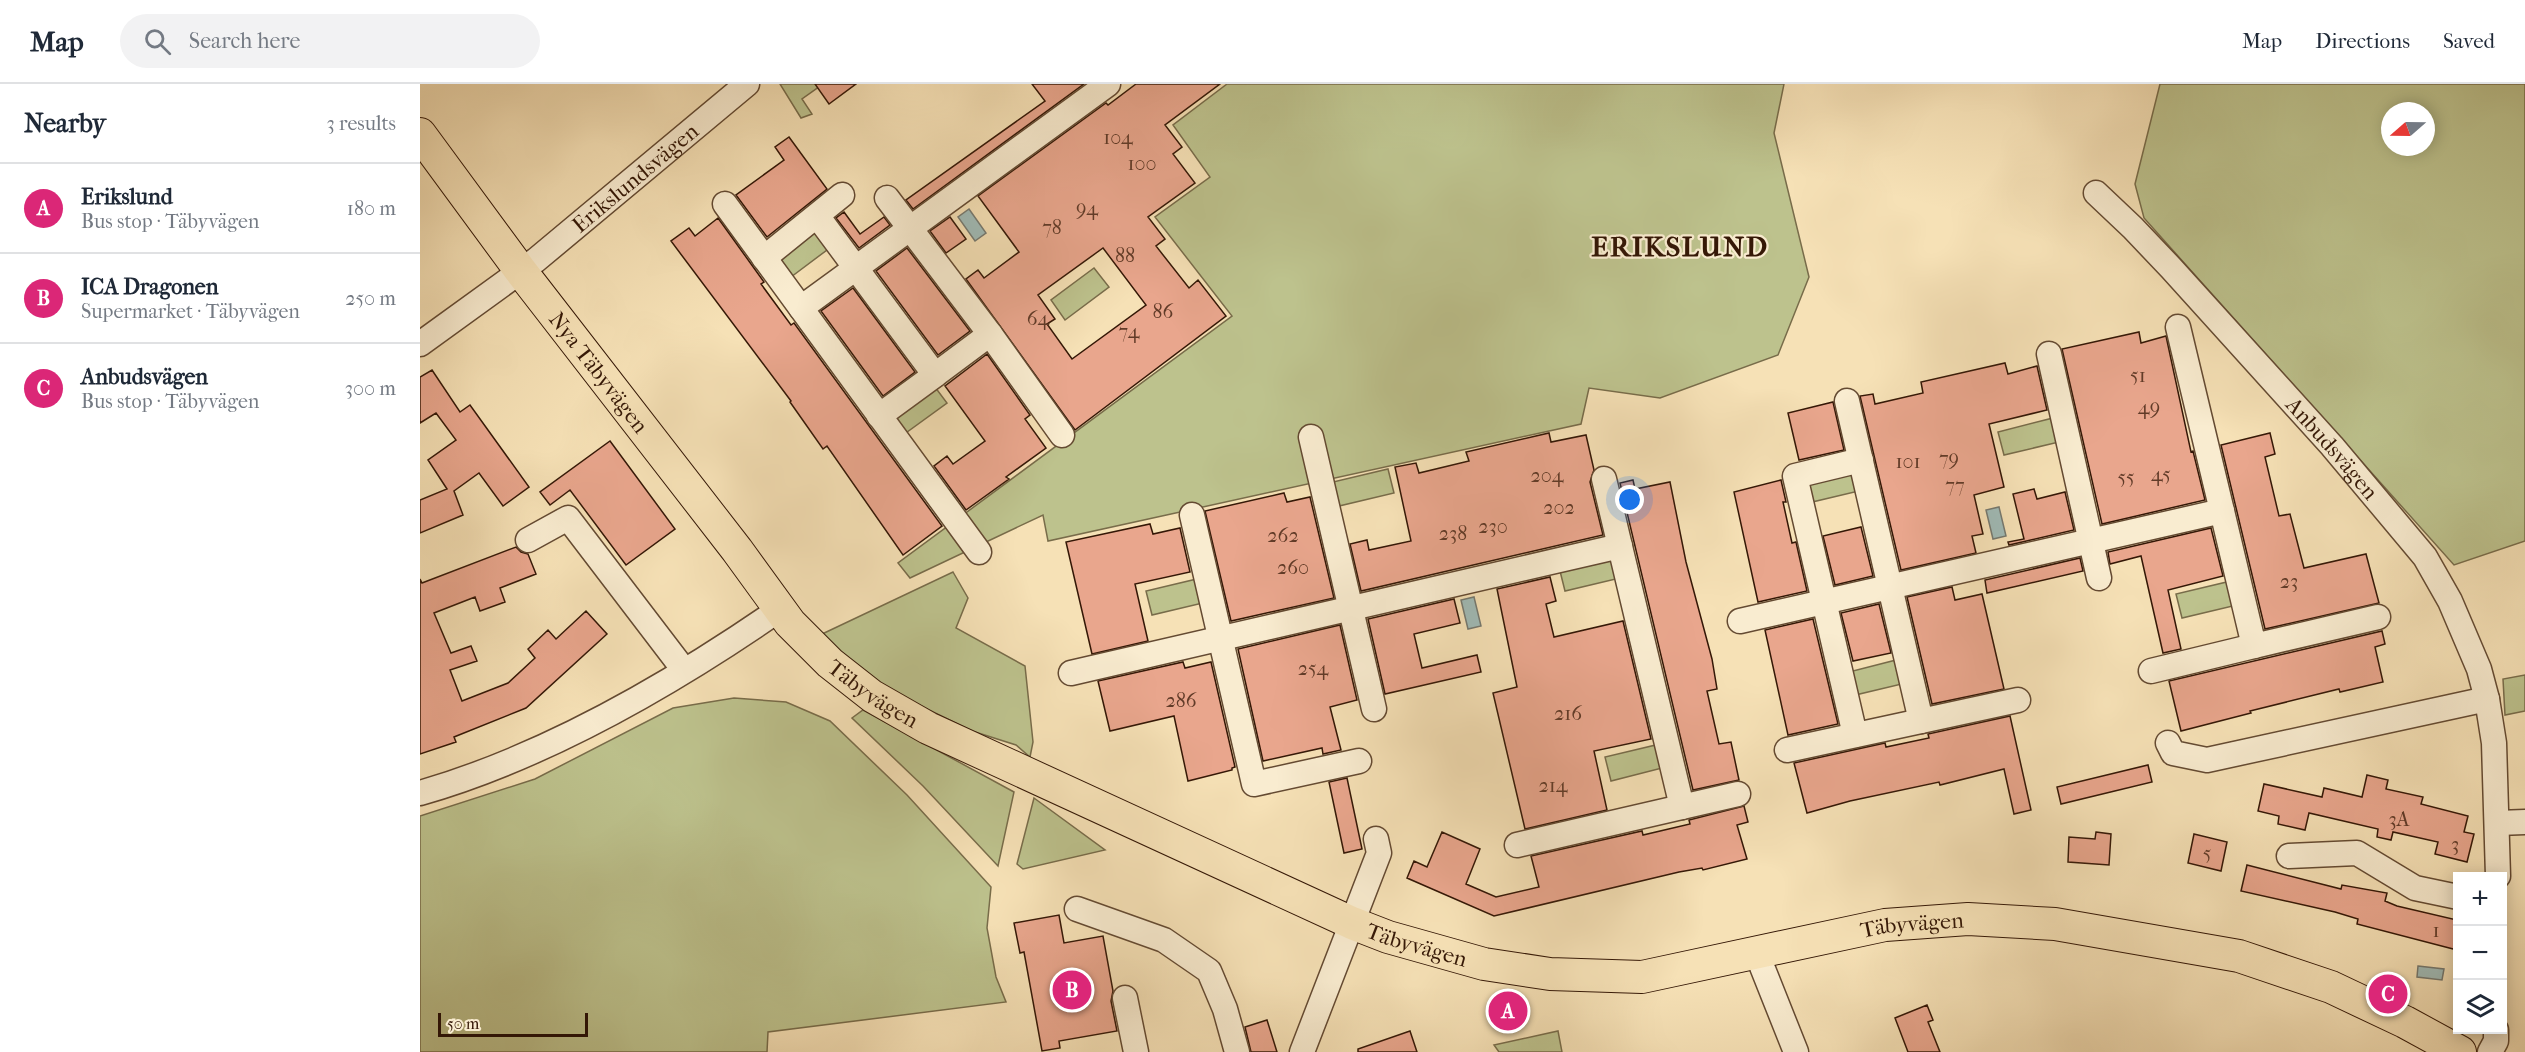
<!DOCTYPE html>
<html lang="en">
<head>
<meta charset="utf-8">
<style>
  body { margin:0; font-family:"IM FELL French Canon",serif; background:#f2f2f3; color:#1f2937 }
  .controls { position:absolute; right:18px; bottom:18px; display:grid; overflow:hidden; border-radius:0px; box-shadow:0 3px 15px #0003 }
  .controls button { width:54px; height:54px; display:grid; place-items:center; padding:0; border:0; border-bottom:2px solid #e0e1e3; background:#fff; color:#1f2937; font:30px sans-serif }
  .compass { position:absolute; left:1961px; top:18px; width:54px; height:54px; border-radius:50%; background:#fff; box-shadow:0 3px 15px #0003; rotate:250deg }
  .scale { position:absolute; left:18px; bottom:15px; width:150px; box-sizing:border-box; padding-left:6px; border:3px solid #341706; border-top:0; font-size:16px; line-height:21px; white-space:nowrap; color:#341706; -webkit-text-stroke:4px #f9ecd0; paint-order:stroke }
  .you { position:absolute; left:1210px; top:416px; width:21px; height:21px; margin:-15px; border:4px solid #fff; border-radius:50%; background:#1a73e8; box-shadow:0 0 0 9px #1a73e833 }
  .badge { display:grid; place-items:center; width:39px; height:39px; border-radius:50%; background:#db2777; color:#fff; font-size:20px; font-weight:700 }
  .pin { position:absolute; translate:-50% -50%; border:3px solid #fff; box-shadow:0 2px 6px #0006 }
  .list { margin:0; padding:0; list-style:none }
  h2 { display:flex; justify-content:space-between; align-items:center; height:78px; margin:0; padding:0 24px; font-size:26px }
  h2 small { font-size:20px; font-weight:400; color:#747a83 }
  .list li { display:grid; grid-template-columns:39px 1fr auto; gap:18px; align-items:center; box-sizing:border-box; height:90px; padding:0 24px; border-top:2px solid #e0e1e3 }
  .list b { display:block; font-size:22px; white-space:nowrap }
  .list p { margin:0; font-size:20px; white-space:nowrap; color:#747a83 }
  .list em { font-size:20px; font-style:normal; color:#747a83 }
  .icon { flex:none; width:33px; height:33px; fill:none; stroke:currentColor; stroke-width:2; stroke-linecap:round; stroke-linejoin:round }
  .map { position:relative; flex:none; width:2105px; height:968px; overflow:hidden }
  header { display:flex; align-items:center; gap:36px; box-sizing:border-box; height:84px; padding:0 30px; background:#fff; border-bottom:2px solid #e0e1e3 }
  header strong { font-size:28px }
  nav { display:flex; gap:33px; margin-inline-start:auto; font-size:21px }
  .search { width:420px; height:54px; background:#f2f2f3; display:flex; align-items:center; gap:15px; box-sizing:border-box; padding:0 21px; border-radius:33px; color:#747a83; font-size:22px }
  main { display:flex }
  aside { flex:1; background:#fff }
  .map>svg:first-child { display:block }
</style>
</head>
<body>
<header>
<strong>Map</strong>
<div class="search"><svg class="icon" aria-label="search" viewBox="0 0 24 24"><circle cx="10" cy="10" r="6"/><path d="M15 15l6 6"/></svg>Search here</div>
<nav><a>Map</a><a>Directions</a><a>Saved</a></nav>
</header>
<main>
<aside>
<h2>Nearby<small>3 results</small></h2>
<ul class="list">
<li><span class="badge">A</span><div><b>Erikslund</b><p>Bus stop · Täbyvägen</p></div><em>180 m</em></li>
<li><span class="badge">B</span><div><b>ICA Dragonen</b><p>Supermarket · Täbyvägen</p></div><em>250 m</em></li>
<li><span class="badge">C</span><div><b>Anbudsvägen</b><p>Bus stop · Täbyvägen</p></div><em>300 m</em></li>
</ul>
</aside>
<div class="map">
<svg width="2105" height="968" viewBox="0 0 2105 968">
  <rect width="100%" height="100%" fill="#f6e1b6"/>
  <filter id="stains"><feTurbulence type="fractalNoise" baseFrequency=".00333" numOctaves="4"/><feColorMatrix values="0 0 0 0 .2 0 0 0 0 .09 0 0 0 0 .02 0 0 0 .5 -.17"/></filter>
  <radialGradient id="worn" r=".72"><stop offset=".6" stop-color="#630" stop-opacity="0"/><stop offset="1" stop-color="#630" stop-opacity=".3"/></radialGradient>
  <!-- green -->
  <path fill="#bdc28d" stroke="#786c4a" stroke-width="1.5" fill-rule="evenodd" d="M360,0H403L382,15L392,30L381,34Z
    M807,0H1364L1354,49L1389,193L1358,271L1240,314L1169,304L1161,340L628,457L623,431L490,494L478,479L812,232L735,133L790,93L753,41Z
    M1740,0H2105V457L2034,481L1724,134L1715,100ZM1970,27H2006V63H1970Z
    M396,144L411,163L367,196L352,176Z
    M674,184L689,203L645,236L631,216Z
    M512,299L527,319L483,351L468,331Z
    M1633,334L1639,358L1584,371L1578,348Z
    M1437,382L1443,406L1388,419L1382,395Z
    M968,385L974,409L919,422L913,398Z
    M1194,470L1200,494L1145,507L1139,483Z
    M533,488L548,514L536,544L605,582L613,658L610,673L596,661L552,647L456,600L400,551Z
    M781,494L787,518L732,531L726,507Z
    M1811,497L1817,521L1762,534L1756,510Z
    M1480,575L1486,599L1431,612L1425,589Z
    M2105,591V627L2085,631L2083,595Z
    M314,614L366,618L410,637L487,711L571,803L567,844L576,893L586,918L348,948L347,968H0V732L115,695L253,624Z
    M443,626L594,708L578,782L503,702L432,634Z
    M1240,660L1246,683L1191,697L1185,673Z
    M614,714L685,766L603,785L597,780Z
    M1138,947L1142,968H1079L1074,961Z"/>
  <!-- water -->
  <path fill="#a0bbb7" stroke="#757970" stroke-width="1.5" d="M549,125L566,149L555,157L538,133Z
    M1579,423L1586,452L1573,455L1566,426Z
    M1054,513L1061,542L1048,545L1041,516Z
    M1998,882L2024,885L2022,896L1997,893Z"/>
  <!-- building -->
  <path fill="#e9a68d" stroke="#341706" stroke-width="1.5" fill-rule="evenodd" d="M395,0H436L409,20Z
    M612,0H664L493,125L486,116L625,17Z
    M716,0H800L745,41L762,63L753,70L775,99L728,133L745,155L736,162L769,204L778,196L806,232L655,346L546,195L558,186L564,194L599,168L558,112L686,19L688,21ZM683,164L726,221L652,275L627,240L635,235L618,211Z
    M369,53L407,105L347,153L316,111L364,76L355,63Z
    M424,128L440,150L464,133L470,141L439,164L416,134Z
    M530,133L546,155L526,169L510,147Z
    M298,134L344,198L341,200L371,241L374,239L522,442L483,471L407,362L403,365L370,318L371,317L251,157L269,144L275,152Z
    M487,164L550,247L518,271L456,187Z
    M433,204L495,288L463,312L401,227Z
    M1719,248L1721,259L1746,252L1771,368L1773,367L1785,416L1682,440L1642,265Z
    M567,270L610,331L605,335L626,364L586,393L589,395L546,426L514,382L527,372L533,380L565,357L525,302Z
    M1585,279L1588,290L1617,282L1627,326L1569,340L1584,403L1554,411L1563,450L1552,452L1556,469L1481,486L1440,312L1453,310L1455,320L1503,309L1501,298Z
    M12,286L40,328L50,321L109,403L83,422L59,389L34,407L43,431L0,449V416L27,405L8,376L36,356L16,329L0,339V293Z
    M1413,318L1424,366L1379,376L1368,329Z
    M1129,349L1131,358L1166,351L1174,386L1170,398L1183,451L941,507L930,460L947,456L949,466L991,457L975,383L996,379L999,389L1049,377L1046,368Z
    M1850,349L1855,370L1845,373L1859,432L1870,430L1884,484L1946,470L1959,519L1845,545L1801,361Z
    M190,357L255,445L206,481L150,406L130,421L120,408Z
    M1213,396L1215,405L1250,398L1266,478L1292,575L1297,605L1287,607L1299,660L1311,658L1319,696L1273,706L1200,399Z
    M1361,396L1366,418H1363L1372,459L1376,458L1387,507L1338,518L1314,408Z
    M1614,405L1617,415L1645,408L1654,446L1589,461L1588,458L1604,455L1593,410Z
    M864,409L867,418L890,413L914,514L811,537L785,427Z
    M730,440L733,450L760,444L770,488L715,500L728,557L672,570L646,458Z
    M1441,443L1453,492L1415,501L1403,452Z
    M1791,444L1803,492L1748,506L1761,565L1743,569L1721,472L1690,480L1688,468Z
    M96,463L101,468L108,470L116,490L80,504L85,518L60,527L55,513L14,529L31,569L51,562L57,577L30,586L42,617L88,599L115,574L108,565L128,546L136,555L166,527L187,550L106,624L34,653L36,658L0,670V495L2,499Z
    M1660,474L1663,487L1567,509L1565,496Z
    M1130,493L1136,517L1126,520L1134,553L1203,537L1231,655L1174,667L1187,726L1105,745L1073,609L1097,603L1077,505Z
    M1532,503L1535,516L1562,510L1584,605L1512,620L1487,513Z
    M1034,515L1040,539L994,550L1002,584L1057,571L1061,588L965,610L948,535Z
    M1459,520L1471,569L1433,577L1421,529Z
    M1393,535L1418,640L1368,651L1345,546Z
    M920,541L937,616L910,623L921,666L903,670L902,664L843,677L818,565Z
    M1962,547L1965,560L1955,563L1963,598L1920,608L1919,605L1830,627L1831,629L1761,647L1749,597Z
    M763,578L765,584L791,578L815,683L812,684V686L768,697L754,632L690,647L678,597Z
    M1590,632L1611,726L1594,730L1584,685L1520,701L1519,698L1430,717L1387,729L1374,679L1465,659L1466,663L1509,654L1508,650Z
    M1728,681L1732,698L1641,720L1637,703Z
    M1947,691L1968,696L1966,705L2003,713L2001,720L2048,732L2044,748L2054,750L2047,778L2015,770L2018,758L1973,748L1971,756L1957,753L1958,745L1889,729L1885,746L1858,740L1859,732L1838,727L1844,700L1902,713L1904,704L1942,713Z
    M927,694L942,765L924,769L909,698Z
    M1324,722L1328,738L1317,741L1327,775L1283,786L1282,784L1259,788L1074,832L987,794L994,777L1007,783L1022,748L1060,765L1046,800L1076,813L1119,803L1111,772L1222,747L1223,751L1270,740L1269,736Z
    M1676,748L1691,750L1689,781L1648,778L1649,753L1675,755Z
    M1774,750L1807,758L1801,787L1768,779Z
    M1827,781L1921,805L1922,801L1967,809L1965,817L1977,822L2037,836V866L1937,840L1938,835L1915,828L1821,807Z
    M639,831L644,859L683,852L693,907L691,917L697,947L639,957L640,964L622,967L604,868L600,869L594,839Z
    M1507,921L1513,936L1508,938L1520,968H1488L1475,934Z
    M847,936L857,968H831L825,943Z
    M990,947L997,968H938V965Z"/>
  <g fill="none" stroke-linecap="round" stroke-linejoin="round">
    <defs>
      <g id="minor">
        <path id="s1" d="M1676,109L1713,144L1751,184L1912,362L2005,473L2030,517L2059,585L2067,615L2074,659L2078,792"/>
        <path d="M467,114L570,250L642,351"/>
        <path d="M305,120L559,468"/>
        <path d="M398,133L515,291L459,332"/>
        <path d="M344,174L422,111"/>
        <path d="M381,224L688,0"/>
        <path id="s2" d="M0,260L116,176L327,0"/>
        <path d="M1629,270L1679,494"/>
        <path d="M515,291L570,250"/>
        <path d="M1427,317L1501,637"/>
        <path d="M891,353L954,625"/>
        <path d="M1184,395L1262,723"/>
        <path d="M1802,427L1834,562L1958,533"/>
        <path d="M772,431L834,700L939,677"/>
        <path d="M108,456L148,434L264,586"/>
        <path d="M1320,537L1802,427L1758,243"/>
        <path d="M1731,587L1834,562"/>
        <path d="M651,589L1200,462"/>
        <path d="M1435,651L1375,392L1441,376"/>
        <path d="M1748,659L1753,669L1787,676L2067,615"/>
        <path d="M1367,666L1598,616"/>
        <path d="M0,709C126,673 253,599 360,525"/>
        <path d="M2078,739L2105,738"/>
        <path d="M1097,761L1318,710"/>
        <path d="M1869,772L1937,769L1995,804L2038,813"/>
        <path d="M657,825L744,856L789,887L805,925L817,968"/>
        <path d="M1337,870L1376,968"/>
        <path d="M705,914L716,968"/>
        <path d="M882,968L959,769L956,755"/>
        <path d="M2070,968L2076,957V946"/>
      </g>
      <g id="major">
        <path id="s3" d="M0,50L100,186L317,466L370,539L410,579L452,612L508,644L932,839L968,853L1064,880L1130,890L1222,893L1465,841L1548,835L1635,840L1819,872L1911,903L1985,938L2040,968"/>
      </g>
    </defs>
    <!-- minor casing -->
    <use href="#minor" stroke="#644a32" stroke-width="27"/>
    <!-- major casing -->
    <use href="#major" stroke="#341706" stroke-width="34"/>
    <!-- minor -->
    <use href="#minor" stroke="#f9ecd0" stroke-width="24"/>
    <!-- major -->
    <use href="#major" stroke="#f6e1b6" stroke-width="32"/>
  </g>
  <g text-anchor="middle" stroke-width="4.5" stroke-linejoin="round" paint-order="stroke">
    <!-- number labels -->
    <g font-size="20" fill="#613b28">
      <text x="698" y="60">104</text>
      <text x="722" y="86">100</text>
      <text x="667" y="131">94</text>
      <text x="632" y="150">78</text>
      <text x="705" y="178">88</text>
      <text x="743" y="234">86</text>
      <text x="618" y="241">64</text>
      <text x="709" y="254">74</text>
      <text x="1718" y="298">51</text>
      <text x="1729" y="330">49</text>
      <text x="1529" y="381">79</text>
      <text x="1488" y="384">101</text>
      <text x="1741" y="397">45</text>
      <text x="1127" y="398">204</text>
      <text x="1706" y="400">55</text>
      <text x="1535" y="408">77</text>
      <text x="1139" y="430">202</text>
      <text x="1073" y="449">230</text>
      <text x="1033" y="456">238</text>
      <text x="863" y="458">262</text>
      <text x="873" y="490">260</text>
      <text x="1869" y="504">23</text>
      <text x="893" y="591">254</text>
      <text x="761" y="623">286</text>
      <text x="1148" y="636">216</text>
      <text x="1133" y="708">214</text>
      <text x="1979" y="742">3A</text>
      <text x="2035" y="767">3</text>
      <text x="1787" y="776">5</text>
      <text x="2016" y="853">1</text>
    </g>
    <!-- street labels -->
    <g font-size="22" fill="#341706" stroke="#f9ecd0">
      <text dy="8" stroke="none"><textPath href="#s2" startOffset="272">Erikslundsvägen</textPath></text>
      <text dy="8" stroke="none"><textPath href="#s3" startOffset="298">Nya Täbyvägen</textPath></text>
      <text dy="8" stroke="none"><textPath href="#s1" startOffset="348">Anbudsvägen</textPath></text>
      <text dy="8" stroke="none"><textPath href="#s3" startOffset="723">Täbyvägen</textPath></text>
      <text dy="8" stroke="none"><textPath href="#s3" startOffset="1827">Täbyvägen</textPath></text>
      <text dy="8" stroke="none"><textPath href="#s3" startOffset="1323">Täbyvägen</textPath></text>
    </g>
    <!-- district labels -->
    <g font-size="28" font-weight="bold" letter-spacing="1.5" fill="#341706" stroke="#f9ecd0">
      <text x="1260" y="172">ERIKSLUND</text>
    </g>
  </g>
  <rect width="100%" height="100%" filter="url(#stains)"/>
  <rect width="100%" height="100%" fill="url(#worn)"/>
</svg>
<div class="controls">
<button>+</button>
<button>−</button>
<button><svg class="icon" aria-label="layers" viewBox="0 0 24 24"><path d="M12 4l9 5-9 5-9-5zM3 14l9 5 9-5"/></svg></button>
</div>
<svg class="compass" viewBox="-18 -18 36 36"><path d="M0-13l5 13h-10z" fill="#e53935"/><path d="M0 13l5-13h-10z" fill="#747a83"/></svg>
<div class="scale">50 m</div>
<div class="you"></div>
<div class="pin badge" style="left:1088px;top:927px">A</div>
<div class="pin badge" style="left:652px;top:906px">B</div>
<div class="pin badge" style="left:1968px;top:910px">C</div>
</div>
</main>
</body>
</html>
